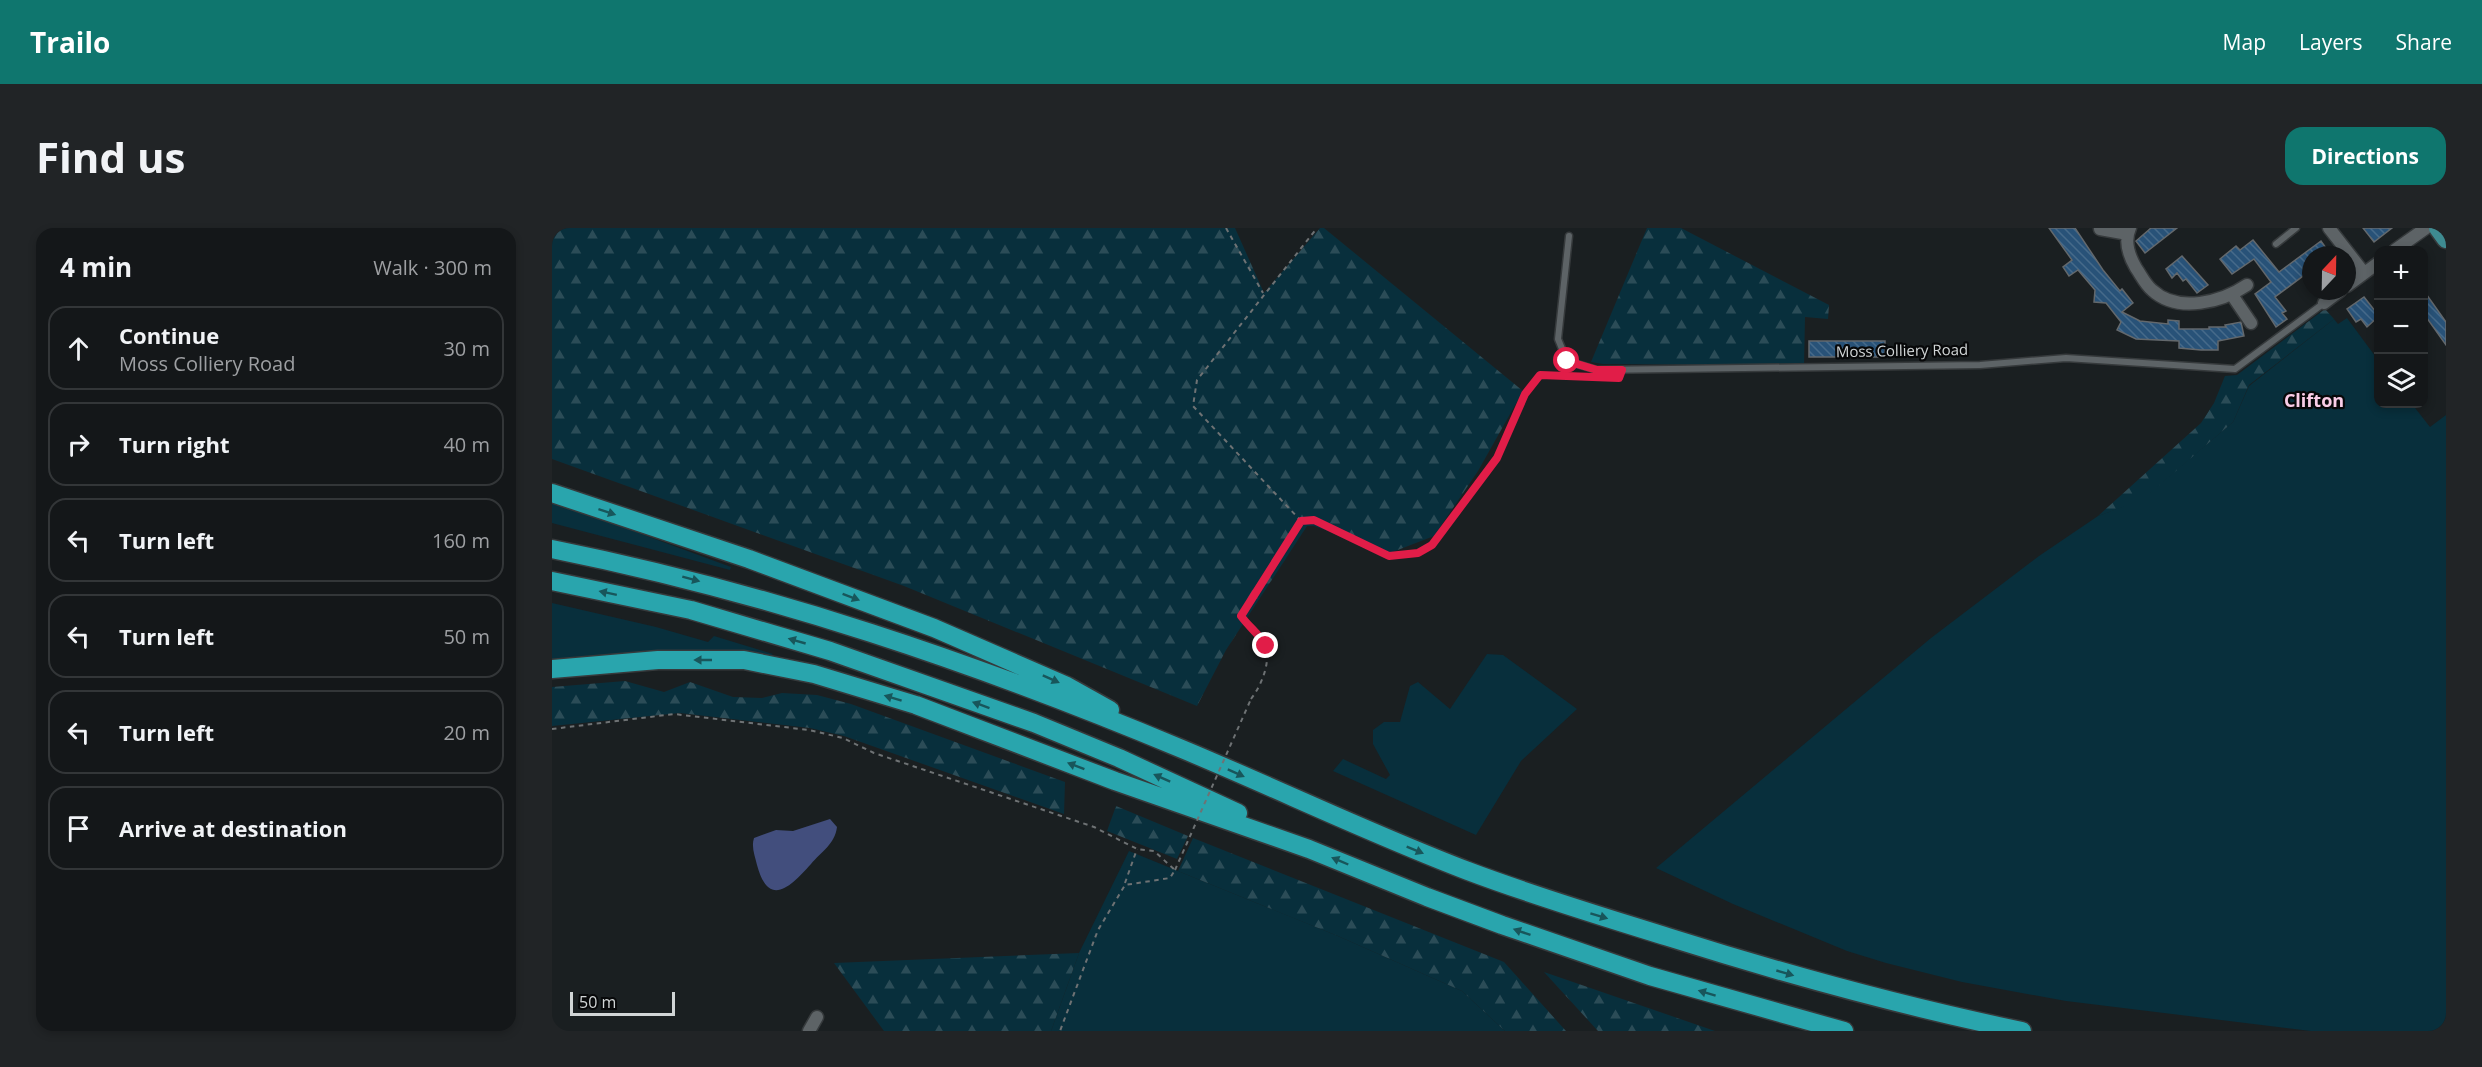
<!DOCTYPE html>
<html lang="en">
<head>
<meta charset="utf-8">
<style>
  body { margin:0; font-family:"Open Sans",sans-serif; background:#212426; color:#f1f3f6 }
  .controls { position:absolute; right:18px; top:18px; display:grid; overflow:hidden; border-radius:12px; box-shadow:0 3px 9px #0003 }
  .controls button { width:54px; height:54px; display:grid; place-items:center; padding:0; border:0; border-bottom:2px solid #333638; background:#141719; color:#f1f3f6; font:30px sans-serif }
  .compass { position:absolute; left:1750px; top:18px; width:54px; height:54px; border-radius:50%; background:#141719; box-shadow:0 3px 9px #0003; rotate:22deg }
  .scale { position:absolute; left:18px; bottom:15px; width:105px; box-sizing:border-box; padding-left:6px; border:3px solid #d1d5d6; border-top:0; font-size:16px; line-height:21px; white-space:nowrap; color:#d1d5d6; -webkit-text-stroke:4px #070809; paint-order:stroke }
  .stop { position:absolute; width:18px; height:18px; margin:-14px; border:4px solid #e11d48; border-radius:50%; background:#fff }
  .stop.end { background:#e11d48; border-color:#fff; box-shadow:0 2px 6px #0008 }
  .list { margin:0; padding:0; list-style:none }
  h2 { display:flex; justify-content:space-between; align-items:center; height:78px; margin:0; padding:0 24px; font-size:26px }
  h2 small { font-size:20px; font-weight:400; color:#9d9fa2 }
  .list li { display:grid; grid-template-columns:39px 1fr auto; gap:18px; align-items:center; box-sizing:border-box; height:84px; margin:0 12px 12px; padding:0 12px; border:2px solid #333638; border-radius:18px }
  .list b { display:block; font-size:22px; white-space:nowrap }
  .list p { margin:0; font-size:20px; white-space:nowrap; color:#9d9fa2 }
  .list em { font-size:20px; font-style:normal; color:#9d9fa2 }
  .icon { flex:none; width:33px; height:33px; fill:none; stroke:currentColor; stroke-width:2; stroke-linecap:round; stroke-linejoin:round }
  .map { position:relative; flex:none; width:1894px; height:803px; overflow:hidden; border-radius:18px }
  header { display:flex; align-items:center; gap:36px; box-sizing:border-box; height:84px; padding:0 30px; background:#0f766e; color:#fff }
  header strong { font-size:28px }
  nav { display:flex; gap:33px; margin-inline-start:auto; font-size:21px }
  .intro { display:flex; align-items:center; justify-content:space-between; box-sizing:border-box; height:144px; padding:0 36px }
  h1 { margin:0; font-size:42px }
  .button { padding:15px 27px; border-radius:18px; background:#0f766e; color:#fff; font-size:21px; font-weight:700 }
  main { display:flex; gap:36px; padding:0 36px }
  aside { flex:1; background:#141719; border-radius:18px; box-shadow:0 3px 9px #0003 }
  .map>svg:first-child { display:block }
</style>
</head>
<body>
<header>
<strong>Trailo</strong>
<nav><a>Map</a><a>Layers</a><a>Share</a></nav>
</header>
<div class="intro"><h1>Find us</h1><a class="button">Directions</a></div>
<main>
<aside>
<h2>4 min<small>Walk · 300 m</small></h2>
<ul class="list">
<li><svg class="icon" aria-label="ahead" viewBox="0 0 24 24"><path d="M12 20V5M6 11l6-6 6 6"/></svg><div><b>Continue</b><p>Moss Colliery Road</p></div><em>30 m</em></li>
<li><svg class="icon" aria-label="right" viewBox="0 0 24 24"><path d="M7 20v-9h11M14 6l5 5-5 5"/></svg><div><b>Turn right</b></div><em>40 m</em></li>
<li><svg class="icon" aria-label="left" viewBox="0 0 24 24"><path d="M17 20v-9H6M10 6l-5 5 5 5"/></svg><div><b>Turn left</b></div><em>160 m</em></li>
<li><svg class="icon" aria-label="left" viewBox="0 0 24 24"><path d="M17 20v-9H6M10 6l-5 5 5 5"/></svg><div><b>Turn left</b></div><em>50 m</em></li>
<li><svg class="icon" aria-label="left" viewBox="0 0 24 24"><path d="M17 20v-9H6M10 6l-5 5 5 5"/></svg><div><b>Turn left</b></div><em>20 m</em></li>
<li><svg class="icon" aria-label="arrive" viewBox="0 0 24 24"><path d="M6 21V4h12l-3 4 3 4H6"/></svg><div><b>Arrive at destination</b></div></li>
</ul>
</aside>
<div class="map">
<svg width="1894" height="803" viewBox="0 0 1894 803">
  <defs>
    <pattern id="forest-firs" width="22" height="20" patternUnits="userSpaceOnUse" patternTransform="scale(1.5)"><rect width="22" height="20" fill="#082f3c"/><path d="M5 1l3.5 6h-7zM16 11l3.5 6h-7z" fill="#2b4c57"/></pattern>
    <pattern id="building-back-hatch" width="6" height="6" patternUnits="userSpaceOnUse" patternTransform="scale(1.5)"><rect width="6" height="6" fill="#285278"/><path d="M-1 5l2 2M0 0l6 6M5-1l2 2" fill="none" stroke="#466a8a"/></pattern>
  </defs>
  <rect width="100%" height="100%" fill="#1a1f21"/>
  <!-- grass -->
  <path fill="#082f3c" d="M1795,90L1826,132V176H1860L1878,199L1894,187V803H1759L1514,773L1410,754L1334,735L1295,723L1181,676L1104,640L1379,410L1487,328L1546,288L1590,271L1681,194L1697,158L1782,91L1786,96Z
    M0,273L179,339L178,342L0,295Z
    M0,375L104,399L156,414L162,408L221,426L217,429C144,421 73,424 0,431Z
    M935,426L951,427L1025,481L969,533L924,607L781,543L791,531L834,551L838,547L821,516V502L832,494H848L858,458L866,454L898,481Z
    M577,623L786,708L910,763L953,803H499L527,725Z"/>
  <!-- forest -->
  <path fill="url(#forest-firs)" d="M0,0H683L712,65L768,0H772L971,163L926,243L882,308L838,325L762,298H755L674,422L645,478L352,358L0,231Z
    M1095,0H1129L1277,77L1276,91L1253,89L1252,137L1051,136L1039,134Z
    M1773,81L1782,91L1697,157L1681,194L1590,272L1546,288L1649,195L1662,175L1673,148L1685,147Z
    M73,453L112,464L138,454L181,469L210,470L230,465L265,467L299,476L513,554L512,586L292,508L258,500L128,485L0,498V459Z
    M564,578L636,608L625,631L555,603Z
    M641,610L952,734L1014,803H953L910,763L786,708L626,643Z
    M527,725L499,803H332L282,735Z
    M992,744L1163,803H1046Z"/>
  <!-- water -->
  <path fill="#424e7d" d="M278,591L285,599C283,616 269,624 259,636C240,657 217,682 205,637C203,628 199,619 202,610L224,602L241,603Z"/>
  <!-- building -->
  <path fill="url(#building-back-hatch)" stroke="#63686c" stroke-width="1.5" d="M1497,0H1523L1551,42L1568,63L1570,61L1581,75L1570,84L1588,93L1616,96V92L1627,93V101H1657V99H1674L1673,97L1689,94L1692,108L1666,113V122H1649L1627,120V113L1584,111L1565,102L1569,94L1554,75L1542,74L1543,62L1526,42L1517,48L1511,39L1520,32Z
    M1599,0H1625L1593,25L1584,13Z
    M1811,0H1840L1822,14Z
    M1701,12L1727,44L1769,13L1779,27H1759V42L1723,69L1734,83L1730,85L1735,91L1724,99L1703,66L1719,54L1702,31L1680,46L1668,31L1684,18L1688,22Z
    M1630,28L1656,57L1645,65L1634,51L1631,53L1625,45L1620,50L1614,41Z
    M1872,63L1894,94V117L1872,86Z
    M1812,69L1827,88L1815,99L1809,91L1804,94L1795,81Z
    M1257,113H1333V129H1257Z"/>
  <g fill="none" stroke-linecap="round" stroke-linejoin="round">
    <defs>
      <path id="lane" d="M1017,8L1006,111L1015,133L1045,142L1428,137L1514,130L1683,141L1772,75
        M1724,16L1744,0"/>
      <path id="street" d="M1578,0C1572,13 1577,28 1584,40C1589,47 1593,56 1600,62C1626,86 1670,74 1695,57
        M1777,0L1812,45
        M1548,1L1576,6
        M1843,22L1874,0
        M1795,58L1826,35
        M1680,67L1699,95
        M1772,75L1788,63
        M257,803L265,789"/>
      <path id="primary" d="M1886,0L1894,11"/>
      <path id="highway" d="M0,265L197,331L382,400L515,458L558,482
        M0,321C219,365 424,435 630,521C726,561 819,606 916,643C982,668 1049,688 1116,709C1233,746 1349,778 1470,803
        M0,353L139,382L278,423L482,495L567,530L686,585
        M0,441L106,432H192L262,446L364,477L563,553L757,621L875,669L950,697L1098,748L1292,803"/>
    </defs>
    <!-- lane casing -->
    <use href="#lane" stroke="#363a3c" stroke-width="9"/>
    <!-- street casing -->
    <use href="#street" stroke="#363a3c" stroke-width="15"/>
    <!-- primary casing -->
    <use href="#primary" stroke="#363a3c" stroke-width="21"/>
    <!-- highway casing -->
    <use href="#highway" stroke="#363a3c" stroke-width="21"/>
    <!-- path -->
    <path stroke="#6e7274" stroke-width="2" stroke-dasharray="4.5 4.5" stroke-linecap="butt" d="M674,0L711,65
      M749,293L641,178L645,152L765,0
      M699,471C712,454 724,422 706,405C700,399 694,396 689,389L749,293L762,292L837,328L866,325L880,317L946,230L973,166L988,147L1028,148
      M0,501L122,486L257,502L291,510L322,525L542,599L585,621L602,623L623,642L618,650L573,657L546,702L508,803
      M573,655L585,621"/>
    <!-- lane -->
    <use href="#lane" stroke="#5d6366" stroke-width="6"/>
    <!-- street -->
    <use href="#street" stroke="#5d6366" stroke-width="12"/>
    <!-- primary -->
    <use href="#primary" stroke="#3e8b91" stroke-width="18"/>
    <!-- highway -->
    <use href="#highway" stroke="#29a5ad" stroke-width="18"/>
    <!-- path-bridge -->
    <path stroke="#6e7274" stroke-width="2" stroke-dasharray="4.5 4.5" stroke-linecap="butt" d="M623,642L699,471"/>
  </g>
  <!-- one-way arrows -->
  <defs><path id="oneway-solid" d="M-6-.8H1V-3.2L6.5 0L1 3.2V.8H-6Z" transform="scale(1.5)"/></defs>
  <g fill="#18565b">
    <use href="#oneway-solid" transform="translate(55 284) rotate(18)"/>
    <use href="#oneway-solid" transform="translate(139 351) rotate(15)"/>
    <use href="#oneway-solid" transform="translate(56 365) rotate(-168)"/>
    <use href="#oneway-solid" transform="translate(299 369) rotate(21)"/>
    <use href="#oneway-solid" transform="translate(245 413) rotate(-164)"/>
    <use href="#oneway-solid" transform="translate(151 432) rotate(-180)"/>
    <use href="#oneway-solid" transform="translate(499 451) rotate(24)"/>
    <use href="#oneway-solid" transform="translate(341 470) rotate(-163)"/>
    <use href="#oneway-solid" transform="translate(429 477) rotate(-160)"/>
    <use href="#oneway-solid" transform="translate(524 538) rotate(-159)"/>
    <use href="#oneway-solid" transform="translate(684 545) rotate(24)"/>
    <use href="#oneway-solid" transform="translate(610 550) rotate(-156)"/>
    <use href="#oneway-solid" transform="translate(863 622) rotate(22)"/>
    <use href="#oneway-solid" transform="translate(788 633) rotate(-157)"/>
    <use href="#oneway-solid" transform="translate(1047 688) rotate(17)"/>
    <use href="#oneway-solid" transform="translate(970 704) rotate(-161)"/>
    <use href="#oneway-solid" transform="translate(1233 745) rotate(16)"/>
    <use href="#oneway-solid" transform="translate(1155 765) rotate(-163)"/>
  </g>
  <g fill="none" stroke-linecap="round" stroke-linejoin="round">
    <!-- route -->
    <path stroke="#e11d48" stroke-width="8" d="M714,418C707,406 697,399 689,388L749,293L762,292L837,328L866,325L880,317L945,230L973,166L988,147L1067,150L1070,142H1045L1015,133"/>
  </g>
  <g text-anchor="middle" stroke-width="4.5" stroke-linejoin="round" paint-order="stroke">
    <!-- street labels -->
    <g font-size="15" fill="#d1d5d6" stroke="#070809">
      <text transform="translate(1350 123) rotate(-1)" y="5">Moss Colliery Road</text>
    </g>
    <!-- quarter labels -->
    <g font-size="18" font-weight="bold" fill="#f9cde7" stroke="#070809">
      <text x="1762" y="179">Clifton</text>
    </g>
  </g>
</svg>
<div class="controls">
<button>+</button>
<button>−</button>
<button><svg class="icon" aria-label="layers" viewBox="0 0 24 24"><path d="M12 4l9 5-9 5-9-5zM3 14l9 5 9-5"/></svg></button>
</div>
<svg class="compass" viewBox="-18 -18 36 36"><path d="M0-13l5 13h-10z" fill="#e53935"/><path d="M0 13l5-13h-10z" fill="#9d9fa2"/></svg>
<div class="scale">50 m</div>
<div class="stop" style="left:1015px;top:133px"></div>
<div class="stop end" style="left:714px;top:418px"></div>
</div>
</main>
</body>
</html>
